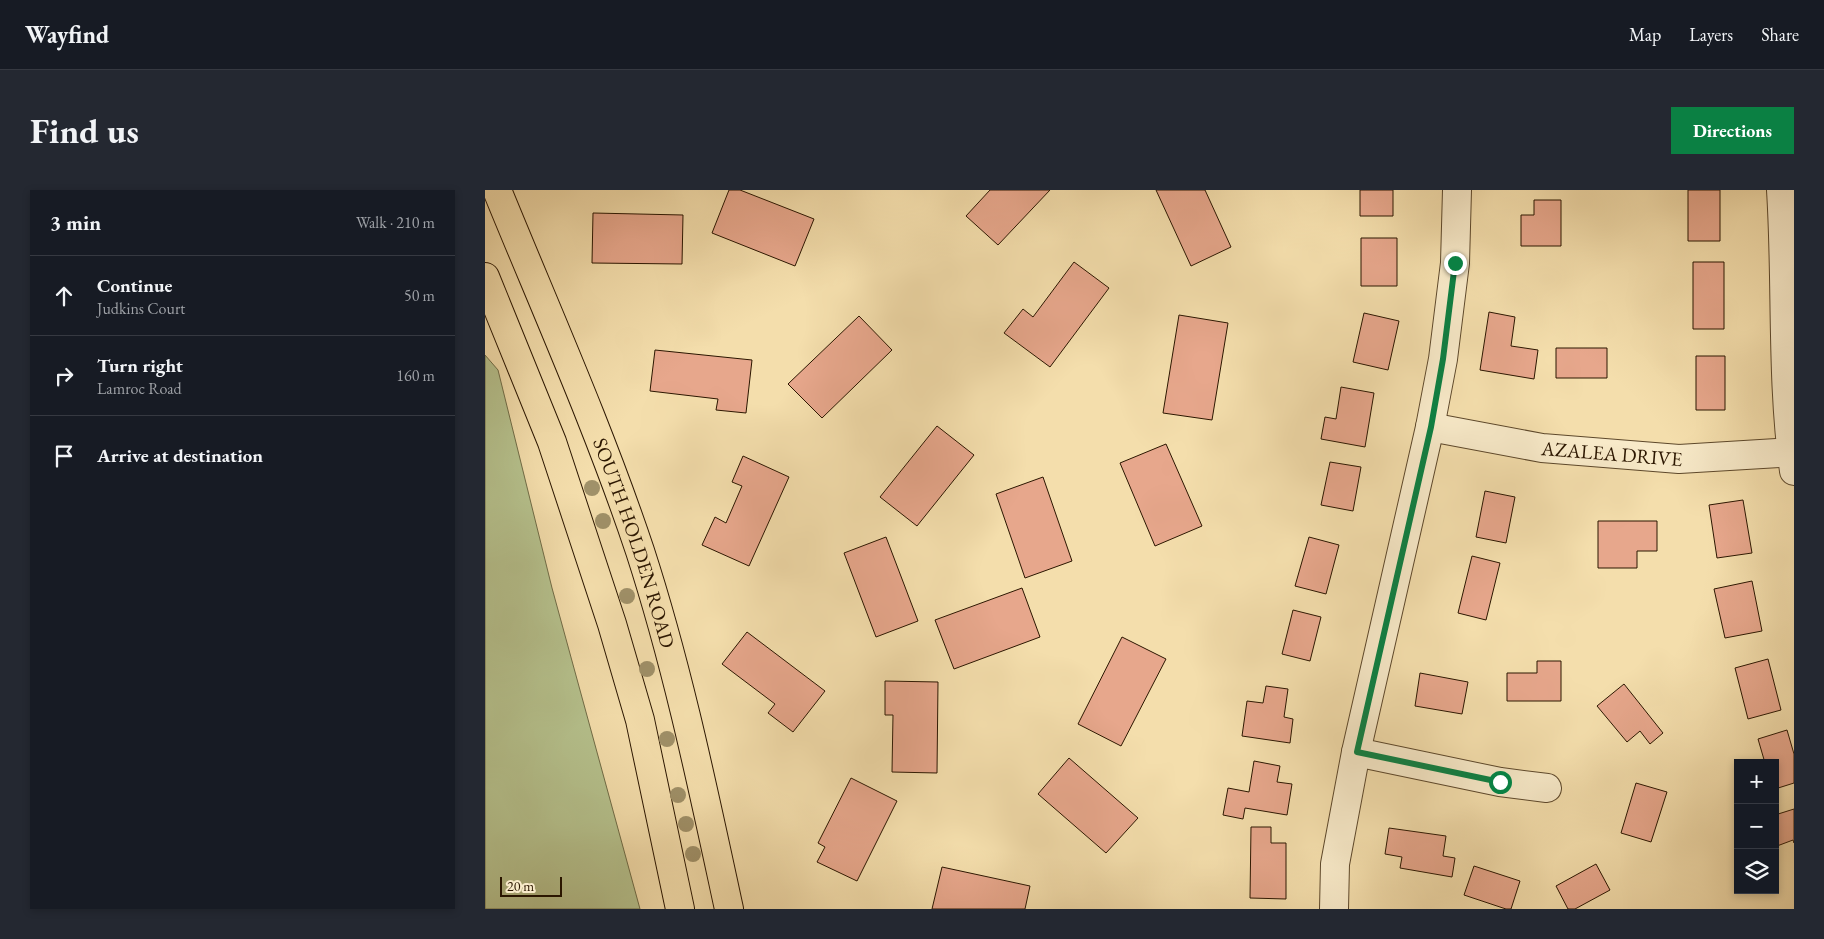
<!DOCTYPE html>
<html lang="en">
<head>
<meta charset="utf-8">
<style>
  body { margin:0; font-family:"EB Garamond",serif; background:#242831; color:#f1f3f6 }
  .controls { position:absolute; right:15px; bottom:15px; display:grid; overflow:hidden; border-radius:0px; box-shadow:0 2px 8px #0003 }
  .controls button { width:45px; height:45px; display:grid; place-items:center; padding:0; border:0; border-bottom:1px solid #363941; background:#171b24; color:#f1f3f6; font:25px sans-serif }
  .scale { position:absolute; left:15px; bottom:12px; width:62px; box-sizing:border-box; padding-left:5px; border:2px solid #2b1600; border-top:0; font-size:14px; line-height:18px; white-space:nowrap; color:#2b1600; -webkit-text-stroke:4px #f8eac9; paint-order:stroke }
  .stop { position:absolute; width:15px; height:15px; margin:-11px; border:4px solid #0b8043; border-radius:50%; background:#fff }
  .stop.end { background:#0b8043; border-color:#fff; box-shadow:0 1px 5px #0008 }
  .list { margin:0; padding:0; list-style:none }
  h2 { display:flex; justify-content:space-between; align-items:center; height:65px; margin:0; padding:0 20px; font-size:21px }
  h2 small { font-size:16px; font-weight:400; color:#9ea1a6 }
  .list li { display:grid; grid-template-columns:32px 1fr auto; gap:15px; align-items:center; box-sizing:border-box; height:80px; padding:0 20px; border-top:1px solid #363941 }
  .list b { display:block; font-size:19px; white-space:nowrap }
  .list p { margin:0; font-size:16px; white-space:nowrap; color:#9ea1a6 }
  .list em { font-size:16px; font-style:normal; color:#9ea1a6 }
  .icon { flex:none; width:28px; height:28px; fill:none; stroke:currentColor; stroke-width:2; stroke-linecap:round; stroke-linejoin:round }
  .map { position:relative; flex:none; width:1309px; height:719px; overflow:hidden; border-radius:0px }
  header { display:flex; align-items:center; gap:30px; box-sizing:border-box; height:70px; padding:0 25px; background:#171b24; border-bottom:1px solid #363941 }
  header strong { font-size:24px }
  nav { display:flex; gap:28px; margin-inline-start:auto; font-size:18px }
  .intro { display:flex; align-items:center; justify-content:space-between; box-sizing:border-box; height:120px; padding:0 30px }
  h1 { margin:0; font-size:35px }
  .button { padding:12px 22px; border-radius:0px; background:#0b8043; color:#fff; font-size:18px; font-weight:700 }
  main { display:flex; gap:30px; padding:0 30px }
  aside { flex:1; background:#171b24; border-radius:0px; box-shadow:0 2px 8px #0003 }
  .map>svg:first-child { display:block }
</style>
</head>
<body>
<header>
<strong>Wayfind</strong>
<nav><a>Map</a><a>Layers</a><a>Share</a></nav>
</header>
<div class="intro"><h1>Find us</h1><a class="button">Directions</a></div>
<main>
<aside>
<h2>3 min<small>Walk · 210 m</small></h2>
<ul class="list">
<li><svg class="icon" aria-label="ahead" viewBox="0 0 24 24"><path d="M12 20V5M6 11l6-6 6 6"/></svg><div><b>Continue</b><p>Judkins Court</p></div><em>50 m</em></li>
<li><svg class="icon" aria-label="right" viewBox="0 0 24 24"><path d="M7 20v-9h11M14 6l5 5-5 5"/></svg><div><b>Turn right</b><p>Lamroc Road</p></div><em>160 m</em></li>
<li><svg class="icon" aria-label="arrive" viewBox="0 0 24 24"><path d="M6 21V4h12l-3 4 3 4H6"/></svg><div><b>Arrive at destination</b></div></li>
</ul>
</aside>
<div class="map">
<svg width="1309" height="719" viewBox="0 0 1309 719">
  <rect width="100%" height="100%" fill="#f4deac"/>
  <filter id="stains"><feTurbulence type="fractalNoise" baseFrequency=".004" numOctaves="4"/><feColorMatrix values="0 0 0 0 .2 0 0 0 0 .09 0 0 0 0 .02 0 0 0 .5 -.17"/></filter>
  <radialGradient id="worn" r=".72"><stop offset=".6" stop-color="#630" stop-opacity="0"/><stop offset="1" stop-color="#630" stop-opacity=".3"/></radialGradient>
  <!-- green -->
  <path fill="#b6c28e" stroke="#706c47" d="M0,165L13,180L67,398L155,719H0Z"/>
  <!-- building -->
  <path fill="#e7a78c" stroke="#2b1600" d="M244,0H255L329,29L310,76L227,43Z
    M505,0H565L513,55L481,26Z
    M671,0H720L746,57L706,76Z
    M875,0H908V26H875Z
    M1203,0H1235V51H1203Z
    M1049,10H1076V56H1036V25H1049Z
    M108,23L198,25L197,74L107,73Z
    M876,48H912V96H876Z
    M589,72L624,98L565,177L519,143L538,119L548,127Z
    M1208,72H1239V139H1208Z
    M1004,122L1030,127L1026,156L1053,160L1049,189L995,180Z
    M879,123L914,131L903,180L868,172Z
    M694,125L743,133L727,230L678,223Z
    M374,126L407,160L337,228L303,194Z
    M1071,158H1122V188H1071Z
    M170,160L267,170L261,223L231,220L233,209L165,201Z
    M1211,166H1240V220H1211Z
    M856,197L889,203L880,257L836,249L840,227L851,229Z
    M452,236L489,265L432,336L395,307Z
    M681,254L717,336L670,356L635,273Z
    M258,266L304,287L264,376L217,355L230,327L241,333L257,296L247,292Z
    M845,272L876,277L868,321L836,315Z
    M558,287L587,371L540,388L511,304Z
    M1000,301L1030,307L1021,353L991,347Z
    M1258,310L1267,363L1232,368L1224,315Z
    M1113,331H1172V361H1152V378H1113Z
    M401,347L433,431L391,447L359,363Z
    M824,347L854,355L841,404L810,396Z
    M987,366L1015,373L1001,430L973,423Z
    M1267,391L1277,441L1240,448L1229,399Z
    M537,398L555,447L469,479L450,430Z
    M808,420L836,427L825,471L797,464Z
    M262,442L340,501L308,542L283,523L290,514L237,474Z
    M637,447L681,469L636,556L593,534Z
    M1283,469L1296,520L1263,529L1250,478Z
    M1052,471H1076V511H1022V483H1052Z
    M935,483L983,492L977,524L930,516Z
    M400,491L453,492L452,583L407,582L408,525H400Z
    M1139,494L1178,543L1165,554L1155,541L1142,552L1112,516Z
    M781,496L803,499L799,527L808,529L805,553L757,546L762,511L778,513Z
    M1302,540L1309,564V593L1290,599V573H1280L1273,549Z
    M584,568L653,628L621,663L553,604Z
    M769,571L795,576L792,592L807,594L802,625L760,618L758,629L738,625L743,598L764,602Z
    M366,588L412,611L372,691L332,672L340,657L333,653Z
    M1151,593L1182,602L1166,652L1136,643Z
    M1309,619V653L1308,650L1292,656L1290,652V625Z
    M766,637H786V653H801V709L765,708Z
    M904,638L961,646L958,666L970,668L967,687L915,678L917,667L900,664Z
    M1111,674L1125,700L1090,719H1083L1071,696Z
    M989,676L1035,691L1026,719H1021L979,705Z
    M457,677L545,696L540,719H447Z"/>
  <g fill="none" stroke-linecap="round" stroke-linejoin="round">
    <defs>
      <g id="minor">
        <path d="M1296,0C1302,93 1296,189 1309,281"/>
        <path id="s1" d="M945,237L1057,258L1194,269L1309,262"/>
        <path d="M871,562L1015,592L1062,598"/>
        <path d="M849,719L850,674L871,562L945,237L958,169L970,73L972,0"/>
      </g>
      <g id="major">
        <path id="s2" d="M12,0C61,120 114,238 155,361C193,478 218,599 244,719"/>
        <path d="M0,87L67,252L127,434L155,530L195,719"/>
      </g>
    </defs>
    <!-- minor casing -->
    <use href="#minor" stroke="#5d482b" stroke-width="30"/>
    <!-- major casing -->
    <use href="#major" stroke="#2b1600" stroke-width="30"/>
    <!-- minor -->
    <use href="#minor" stroke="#f8eac9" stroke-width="28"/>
    <!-- major -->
    <use href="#major" stroke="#f4deac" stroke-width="28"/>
  </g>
  <!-- trees -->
  <g fill="#a09169">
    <circle cx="107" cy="298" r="8"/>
    <circle cx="118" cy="331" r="8"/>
    <circle cx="142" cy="406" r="8"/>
    <circle cx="162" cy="479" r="8"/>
    <circle cx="182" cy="549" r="8"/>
    <circle cx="193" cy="605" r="8"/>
    <circle cx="201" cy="634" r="8"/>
    <circle cx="208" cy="664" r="8"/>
  </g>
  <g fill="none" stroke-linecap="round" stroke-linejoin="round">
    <!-- route -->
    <path stroke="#0b8043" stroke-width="6" d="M970,73L958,169L946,237L872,562L1015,592"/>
  </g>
  <g text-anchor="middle" stroke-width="4" stroke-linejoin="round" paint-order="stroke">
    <!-- street labels -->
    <g font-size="20" fill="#2b1600" stroke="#f8eac9">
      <text dy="7" stroke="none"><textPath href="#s1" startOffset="184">AZALEA DRIVE</textPath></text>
      <text dy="7" stroke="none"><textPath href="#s2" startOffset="379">SOUTH HOLDEN ROAD</textPath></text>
    </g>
  </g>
  <rect width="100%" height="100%" filter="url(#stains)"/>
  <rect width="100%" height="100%" fill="url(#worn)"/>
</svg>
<div class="controls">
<button>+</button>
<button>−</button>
<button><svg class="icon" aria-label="layers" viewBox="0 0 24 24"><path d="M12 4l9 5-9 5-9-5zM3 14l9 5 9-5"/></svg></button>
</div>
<div class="scale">20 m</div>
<div class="stop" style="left:1015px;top:592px"></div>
<div class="stop end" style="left:970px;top:73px"></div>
</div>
</main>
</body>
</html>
